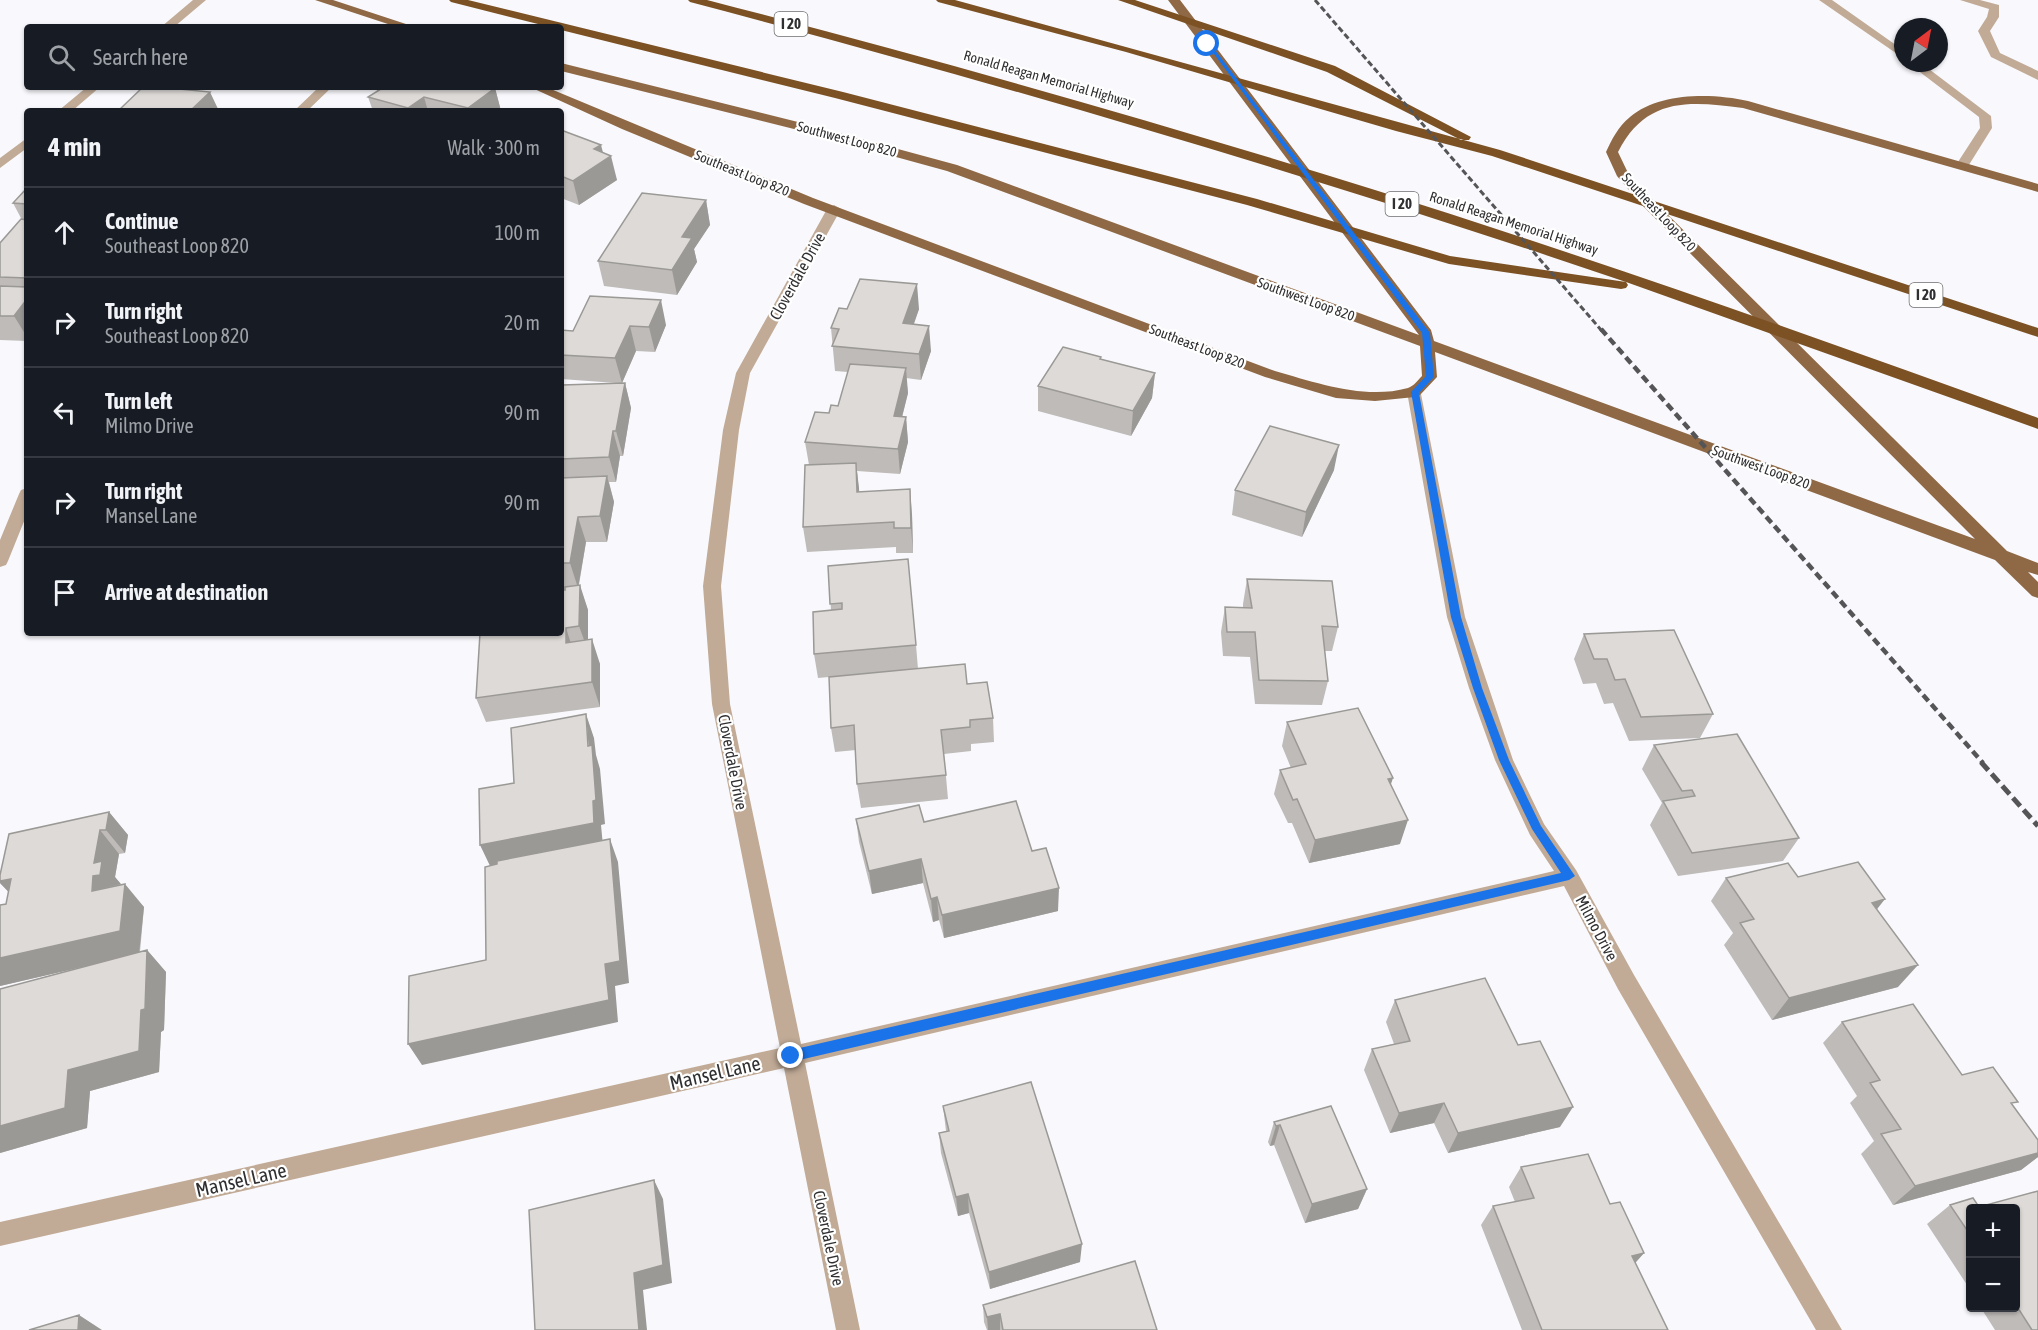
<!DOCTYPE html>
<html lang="en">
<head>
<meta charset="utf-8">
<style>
  body { margin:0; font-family:"Asap Condensed",sans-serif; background:#20242c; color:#f1f3f6 }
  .controls { position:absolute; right:18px; bottom:18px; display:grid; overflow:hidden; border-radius:6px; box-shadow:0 2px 4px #0004 }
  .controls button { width:54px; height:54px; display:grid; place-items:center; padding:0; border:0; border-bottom:2px solid #363941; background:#171b24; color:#f1f3f6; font:30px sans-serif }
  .compass { position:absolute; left:1894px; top:18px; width:54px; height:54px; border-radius:50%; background:#171b24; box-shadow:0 2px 4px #0004; rotate:32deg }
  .stop { position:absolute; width:18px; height:18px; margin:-14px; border:4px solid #1a73e8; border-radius:50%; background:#fff }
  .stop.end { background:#1a73e8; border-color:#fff; box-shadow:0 2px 6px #0008 }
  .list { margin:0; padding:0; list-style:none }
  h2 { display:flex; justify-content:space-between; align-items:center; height:78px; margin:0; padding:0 24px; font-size:26px }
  h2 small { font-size:20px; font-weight:400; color:#9ea1a6 }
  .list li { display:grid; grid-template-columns:39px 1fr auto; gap:18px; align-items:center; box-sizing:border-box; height:90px; padding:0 24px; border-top:2px solid #363941 }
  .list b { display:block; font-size:22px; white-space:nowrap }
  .list p { margin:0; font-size:20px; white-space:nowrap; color:#9ea1a6 }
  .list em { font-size:20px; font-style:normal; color:#9ea1a6 }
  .icon { flex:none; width:33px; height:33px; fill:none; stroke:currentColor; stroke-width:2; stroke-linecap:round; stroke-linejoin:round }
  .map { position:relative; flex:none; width:2038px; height:1330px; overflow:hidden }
  .search { position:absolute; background:#171b24; box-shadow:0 2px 4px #0004; left:24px; top:24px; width:540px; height:66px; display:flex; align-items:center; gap:15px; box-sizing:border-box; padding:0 21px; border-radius:6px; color:#9ea1a6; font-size:22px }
  .panel { position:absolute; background:#171b24; box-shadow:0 2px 4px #0004; left:24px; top:108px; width:540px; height:528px; border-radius:6px }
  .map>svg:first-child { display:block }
</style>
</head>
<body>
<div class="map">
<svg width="2038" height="1330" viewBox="0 0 2038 1330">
  <rect width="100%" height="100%" fill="#f9f9fd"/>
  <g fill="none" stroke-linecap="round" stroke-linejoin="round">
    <!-- minor -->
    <path fill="#c1ab97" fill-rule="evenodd" d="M193,0H206L174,27H161Z
      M1819,0H1832L1903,50V58Z
      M1960,0H1980L1999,5V17L1990,31L2000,53L2038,71V80L1991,57L1978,31L1987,17L1989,9Z
      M1908,63H1921L1991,116L1992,128L1967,168L1962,169L1956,165L1980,128L1979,117Z
      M87,87H100L72,111H58Z
      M319,87H332L307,111H294Z
      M27,138V148L0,168V158Z
      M834,205L841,209L750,373L739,430L721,586L730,704L801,1044L1554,871L1530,835L1495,760L1469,688L1447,617L1407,392L1410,389H1420L1465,617L1513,760L1544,824L1576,870L1634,975L1842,1330H1816L1618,989L1564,886L805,1063L860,1330H836L784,1068L0,1246V1222L780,1048L712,704L703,586L723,430L736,373L827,209Z
      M27,488V514L8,561L6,565L0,567V540L19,494L21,490Z"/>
    <!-- major -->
    <path fill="#8f6945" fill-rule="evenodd" d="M315,0H333L415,27H397Z
      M1168,0H1180L1431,330L1434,341L1975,539L1641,204L1617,176L1606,152C1612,139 1618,127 1630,117C1659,92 1713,93 1748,101L2038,184V192L1743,108C1689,101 1646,97 1618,152L1629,175L1651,198L2007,551L2038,563V575L2028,572L2038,582V598L2032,596L1995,560L1435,352L1437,377L1420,395L1415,397L1375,401L1336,398L1265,377L804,204L622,129L530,87H546L813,198L1275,371C1317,383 1365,400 1408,388C1414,386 1418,380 1422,376L1420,346L947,171L794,129L561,71V63L802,123L957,165L1419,335Z"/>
    <!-- highway -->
    <path fill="#7c5225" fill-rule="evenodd" d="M449,0H468L843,92L1257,199L1450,256L1626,282C1317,177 1005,85 690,2L688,0H707C931,58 1154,121 1375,190C1598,260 1818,338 2038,418V429L1626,282L1628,285L1626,288L1621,289L1449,264L1247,205L835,98L561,30V27H550L451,2Z
      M936,0H955L1500,150L2038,328V337L1492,156L1396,131L1126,52L938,2Z
      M1118,0H1135L1335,66L1471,137L1469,140H1461L1327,72Z"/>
    <!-- rail-far2 -->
    <path stroke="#555557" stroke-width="3" stroke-dasharray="6 3" stroke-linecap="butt" d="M1315,0L1602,331"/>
    <!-- rail-far1 -->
    <path stroke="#555557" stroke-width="4.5" stroke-dasharray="8 4.5" stroke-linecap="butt" d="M1601,329L1983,763"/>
    <!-- rail -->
    <path stroke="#555557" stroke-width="5" stroke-dasharray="11 5" stroke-linecap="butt" d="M1981,762L2038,826"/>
  </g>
  <!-- wall -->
  <path fill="#bebbb9" d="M376,87H490L495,88L501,111H373L368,97L377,91Z
    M561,130L603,153L617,180L579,205L561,198Z
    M27,188V341L0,340V243L22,220L13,203Z
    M706,200L710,225L694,249L697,262L677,295L604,286L598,261Z
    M590,296L666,325L655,352L636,351L622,383H625L631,408L623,456H620L616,482H609L614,502L607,542H586L579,585L588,610V640L600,664V707L486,722L476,698L565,590V589H561V389L616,383L561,379V330L573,331Z
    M847,309H919L914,324L931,351L921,380L906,378L908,393L902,417H906L908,442L900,474L857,471L859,492L912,514L913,553H896V547L807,552L803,527L809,465L805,442L829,413L838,406L848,372L835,371L831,328Z
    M1101,357V359L1155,373L1152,398L1131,436L1038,411V386Z
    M1334,470L1302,537L1232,515L1235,490Z
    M828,566L916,645L918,669L967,684L993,718L994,742L971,744V751L944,754L948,799L861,808L857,784L856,750L835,752L831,728L829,677L818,678L814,654L831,610Z
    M1247,579L1338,627L1332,651H1325L1328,681L1322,705L1255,704L1250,657L1223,656L1221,632L1225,607L1243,608V604Z
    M1584,634L1713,714L1700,738L1629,741L1613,703L1604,704L1596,683L1583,684L1574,659Z
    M1287,722L1391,785L1400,844L1309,863L1292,823H1288L1274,794L1280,770L1291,768L1282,746Z
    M1654,745L1799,838L1783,861L1678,876L1650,825L1662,803L1642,769Z
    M109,812L128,835L125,853L119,854L115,877L121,885L144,907L140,952L147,950L166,972L164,1030L161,1032L159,1072L90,1091L87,1128L0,1153V989L85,966L0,986L6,904L9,892L0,883Z
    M856,819L924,822L1032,851L1058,911L944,938L939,920L933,922L923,883L872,894L859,842Z
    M1798,877L1877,910L1898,987L1772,1020L1724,945L1733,933L1711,901L1726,878Z
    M1395,1000L1518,1045L1560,1127L1448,1153L1434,1123L1390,1133L1364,1070L1372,1049L1394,1044L1386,1022Z
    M1842,1022L2013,1106L2038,1140V1157L2021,1170L1893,1205L1861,1154L1874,1141L1850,1103L1857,1096L1823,1043Z
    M943,1106L1080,1262L990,1289L969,1213L958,1216L941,1153L939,1133L946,1131Z
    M1331,1106L1367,1189L1358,1209L1305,1223L1274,1145L1270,1146L1268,1142L1274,1122Z
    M1521,1167L1610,1204L1644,1253L1635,1263L1668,1330H1522L1481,1225L1493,1206L1515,1202L1509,1187Z
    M2038,1191V1330H1995L1981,1308H2016V1209H1971V1291L1927,1224L1950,1205L1973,1198L1979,1207Z
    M983,1305L1157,1330H987L984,1322Z"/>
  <!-- shaded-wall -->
  <path fill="#9b9996" d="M495,88L501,111H468V108Z
    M210,92L219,111H190Z
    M424,97L428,111H409L408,108Z
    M601,145L605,160L611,156L617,180L579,205L573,181L594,149Z
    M706,200L710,225L694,249L697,262L677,295L672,270L682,237Z
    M917,284L919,309L905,348L903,323Z
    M27,299V337L14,316Z
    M661,300L666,325L655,352L649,327Z
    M630,326L636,351L622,383L615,358Z
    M929,326L931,351L921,380L919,354Z
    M906,368L908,393L896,441L894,416Z
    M1155,373L1152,398L1131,436L1133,411Z
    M625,383L631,408L623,456L616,431Z
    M906,417L908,442L900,474L898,449Z
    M613,431L620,456L616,482L609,457Z
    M1339,445L1334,470L1302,537L1306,512Z
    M856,463L859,488L860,517L857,492Z
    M607,476L614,502L607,542L600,516Z
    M910,489L912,514L913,553L911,528Z
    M578,517L586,542L578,588L570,563Z
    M580,585L588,610V651L579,626Z
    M566,628L574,653L566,643Z
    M592,639L600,664V707L592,682Z
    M586,714L594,738L596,755L600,769L605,824L601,825L603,846L491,868L480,845L593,801Z
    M1393,778L1385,802L1388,779Z
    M109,812L128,835L125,853L106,830Z
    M1408,820L1400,844L1309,863L1315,840Z
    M100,830L119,854L115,877L121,884L92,891L94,863Z
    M610,839L618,862L629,983L615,986L618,1022L422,1065L408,1044L605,964Z
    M921,859L923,883L872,894L869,871Z
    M11,879L20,904L0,883V881Z
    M125,884L144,907L139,954L0,986V958Z
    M1059,888L1058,911L944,938L942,915Z
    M937,897L939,920L933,922L931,899Z
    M1885,899L1867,922L1872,903Z
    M147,950L166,972L164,1030L161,1032L159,1072L90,1091L87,1128L0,1153V1126L141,1010Z
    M1918,965L1898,987L1772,1020L1789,998Z
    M1444,1103L1434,1123L1390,1133L1399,1113Z
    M1573,1107L1560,1127L1448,1153L1458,1133Z
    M1280,1125L1274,1145L1270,1146L1276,1126Z
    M2038,1153V1157L2021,1170L1893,1205L1915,1186Z
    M654,1180L663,1199L672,1283L643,1290L647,1330H639L634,1273Z
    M1367,1189L1358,1209L1305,1223L1312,1204Z
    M968,1194L969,1213L958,1216L956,1197Z
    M1082,1244L1080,1262L990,1289L989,1272Z
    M1644,1253L1628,1271L1632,1256Z
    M1000,1314V1330H988L987,1317Z
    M79,1315L102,1330H78Z"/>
  <!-- building -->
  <path fill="#dddad7" stroke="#9b9996" stroke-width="1.5" d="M143,87H159L210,92L190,111H118Z
    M384,87H490L495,88L468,108L424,97L408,108L368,97Z
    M561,130L601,145L594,149L611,156L573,181L561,176Z
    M27,188V204L13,203Z
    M642,193L706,200L682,237L692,238L672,270L598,261Z
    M21,219L27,220V278L0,277V243Z
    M860,279L917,284L903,323L929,326L919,354L832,346L839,329L831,328L839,308L847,309Z
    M0,286L27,287V299L14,316H0Z
    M590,296L661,300L649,327L630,326L615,358L561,355V330L573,331Z
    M1063,347L1101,357L1100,359L1155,373L1133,411L1038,386Z
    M850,364L906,368L894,416L906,417L898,449L805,442L815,412L829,413L831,405L838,406Z
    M625,383L616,431H613L609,457L561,459V389L562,385Z
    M1270,426L1339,445L1306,512L1235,490Z
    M856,463L857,492L910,489L911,528H894V522L803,527L805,465Z
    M607,476L600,516L578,517L570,563H561V478Z
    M908,559L916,645L814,654L813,612L842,609V603L830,604L828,566Z
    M1247,579L1332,581L1338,627L1322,626L1328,681L1259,680L1255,632H1227L1225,607L1252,608Z
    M580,585L579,626L566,628V643L592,639V682L476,698L480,633H561V590H565V587Z
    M1674,630L1713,714L1641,717L1625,679L1615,680L1607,659H1594L1584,634Z
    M965,664L967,684L987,682L993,718L970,720V727L941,730L946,775L857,784L854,725L831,728L829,677Z
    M1358,708L1393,778L1388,779L1408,820L1315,840L1297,799L1293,800L1280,770L1306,764L1287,722Z
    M586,714L588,746L592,745L596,800L593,801L594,823L480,845L479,789L514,783L511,728Z
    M1737,734L1799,838L1692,853L1663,801L1695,796L1692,790L1682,791L1654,745Z
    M1016,801L1032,851L1046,848L1059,888L942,915L937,897L931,899L921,859L869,871L856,819L919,805L924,822Z
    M109,812L106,830H100L94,863L102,861L100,875L93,876L92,891L125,884L120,931L0,958V905L6,904L11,879L0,881V875L9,834Z
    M610,839L620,961L605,964L609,1000L408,1044L409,976L486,960L485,867L497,864V861Z
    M1858,862L1885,899L1872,903L1918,965L1789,998L1740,923L1754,919L1726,878L1788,863L1798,877Z
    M147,950L145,1009L141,1010L139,1051L68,1070L65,1108L0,1126V989Z
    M1485,978L1518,1045L1540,1041L1573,1107L1458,1133L1444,1103L1399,1113L1372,1049L1410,1041L1395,1000Z
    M1913,1004L1962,1075L1993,1067L2018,1102L2011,1103L2038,1140V1153L1915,1186L1881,1134L1901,1129L1870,1083L1880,1080L1842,1022Z
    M1031,1082L1082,1244L989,1272L968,1194L956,1197L939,1133L949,1131L943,1106Z
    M1331,1106L1367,1189L1312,1204L1280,1125L1276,1126L1274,1122Z
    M1588,1154L1610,1204L1620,1202L1644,1253L1632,1256L1668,1330H1542L1493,1206L1534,1198L1521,1167Z
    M654,1180L663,1265L634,1273L639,1330H535L529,1210Z
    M2038,1191V1330H2032L2016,1305V1209H1971V1236L1950,1205L1973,1198L1979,1207Z
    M1135,1261L1157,1330H1003L1000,1314L987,1317L983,1305Z
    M79,1315L78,1330H29Z"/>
  <!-- route -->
  <path fill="#1a73e8" d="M1205,42H1209L1430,333L1434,377L1419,393L1461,617L1482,688L1509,760L1541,826L1575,876L1569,880L791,1062L787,1060V1052L791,1050L1561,873L1532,829L1499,760L1473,688L1451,617L1411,392L1426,376L1422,333Z"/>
  <g text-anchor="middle" stroke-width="4.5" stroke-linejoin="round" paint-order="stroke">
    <!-- far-street labels -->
    <g font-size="14" fill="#303032" stroke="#fff">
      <text transform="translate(1049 79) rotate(16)" y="5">Ronald Reagan Memorial Highway</text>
      <text transform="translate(847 139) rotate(15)" y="5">Southwest Loop 820</text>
      <text transform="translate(742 173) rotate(22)" y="5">Southeast Loop 820</text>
      <text transform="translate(1659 212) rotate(47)" y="5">Southeast Loop 820</text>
      <text transform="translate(1514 223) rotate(18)" y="5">Ronald Reagan Memorial Highway</text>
      <text transform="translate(1306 299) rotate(20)" y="5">Southwest Loop 820</text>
      <text transform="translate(1197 346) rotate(21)" y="5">Southeast Loop 820</text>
      <text transform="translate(1761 467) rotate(20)" y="5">Southwest Loop 820</text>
    </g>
    <!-- shield labels -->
    <g fill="#fff" stroke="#6e6e70" stroke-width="1.5">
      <rect x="774.5" y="12" width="33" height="24" rx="4.5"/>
      <rect x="1385.5" y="192" width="33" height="24" rx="4.5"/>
      <rect x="1909.5" y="283" width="33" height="24" rx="4.5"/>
    </g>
    <g font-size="15" font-weight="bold" fill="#303032">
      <text x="791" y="29">I 20</text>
      <text x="1402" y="209">I 20</text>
      <text x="1926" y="300">I 20</text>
    </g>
    <!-- street labels -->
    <g font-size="16" fill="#303032" stroke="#fff">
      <text transform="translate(797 276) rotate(-61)" y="6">Cloverdale Drive</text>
      <text transform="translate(733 762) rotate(79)" y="6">Cloverdale Drive</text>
      <text transform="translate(1597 928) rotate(62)" y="6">Milmo Drive</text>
      <text transform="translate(829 1238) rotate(78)" y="6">Cloverdale Drive</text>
    </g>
    <!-- near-street labels -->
    <g font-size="20" fill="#303032" stroke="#fff">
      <text transform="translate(715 1073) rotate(-13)" y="7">Mansel Lane</text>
      <text transform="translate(241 1180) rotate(-13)" y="7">Mansel Lane</text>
    </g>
  </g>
</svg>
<div class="controls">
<button>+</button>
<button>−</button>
</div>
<svg class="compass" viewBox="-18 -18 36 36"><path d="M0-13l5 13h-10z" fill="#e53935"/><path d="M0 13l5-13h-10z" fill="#9ea1a6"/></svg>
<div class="stop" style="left:1207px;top:44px"></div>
<div class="stop end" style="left:791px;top:1056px"></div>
<div class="search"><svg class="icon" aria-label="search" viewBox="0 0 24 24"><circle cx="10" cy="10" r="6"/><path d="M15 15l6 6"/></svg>Search here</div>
<section class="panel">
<h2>4 min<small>Walk · 300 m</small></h2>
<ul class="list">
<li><svg class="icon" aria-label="ahead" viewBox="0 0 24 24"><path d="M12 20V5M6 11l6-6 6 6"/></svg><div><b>Continue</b><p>Southeast Loop 820</p></div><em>100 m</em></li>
<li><svg class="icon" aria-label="right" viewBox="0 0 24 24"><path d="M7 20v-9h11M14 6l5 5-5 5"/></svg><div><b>Turn right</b><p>Southeast Loop 820</p></div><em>20 m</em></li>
<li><svg class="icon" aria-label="left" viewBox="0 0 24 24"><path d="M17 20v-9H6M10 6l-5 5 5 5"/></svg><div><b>Turn left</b><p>Milmo Drive</p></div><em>90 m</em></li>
<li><svg class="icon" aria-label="right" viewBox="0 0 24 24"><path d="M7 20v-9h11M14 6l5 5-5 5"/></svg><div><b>Turn right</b><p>Mansel Lane</p></div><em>90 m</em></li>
<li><svg class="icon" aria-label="arrive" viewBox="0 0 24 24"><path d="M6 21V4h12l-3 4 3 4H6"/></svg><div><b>Arrive at destination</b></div></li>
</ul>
</section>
</div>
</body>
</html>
